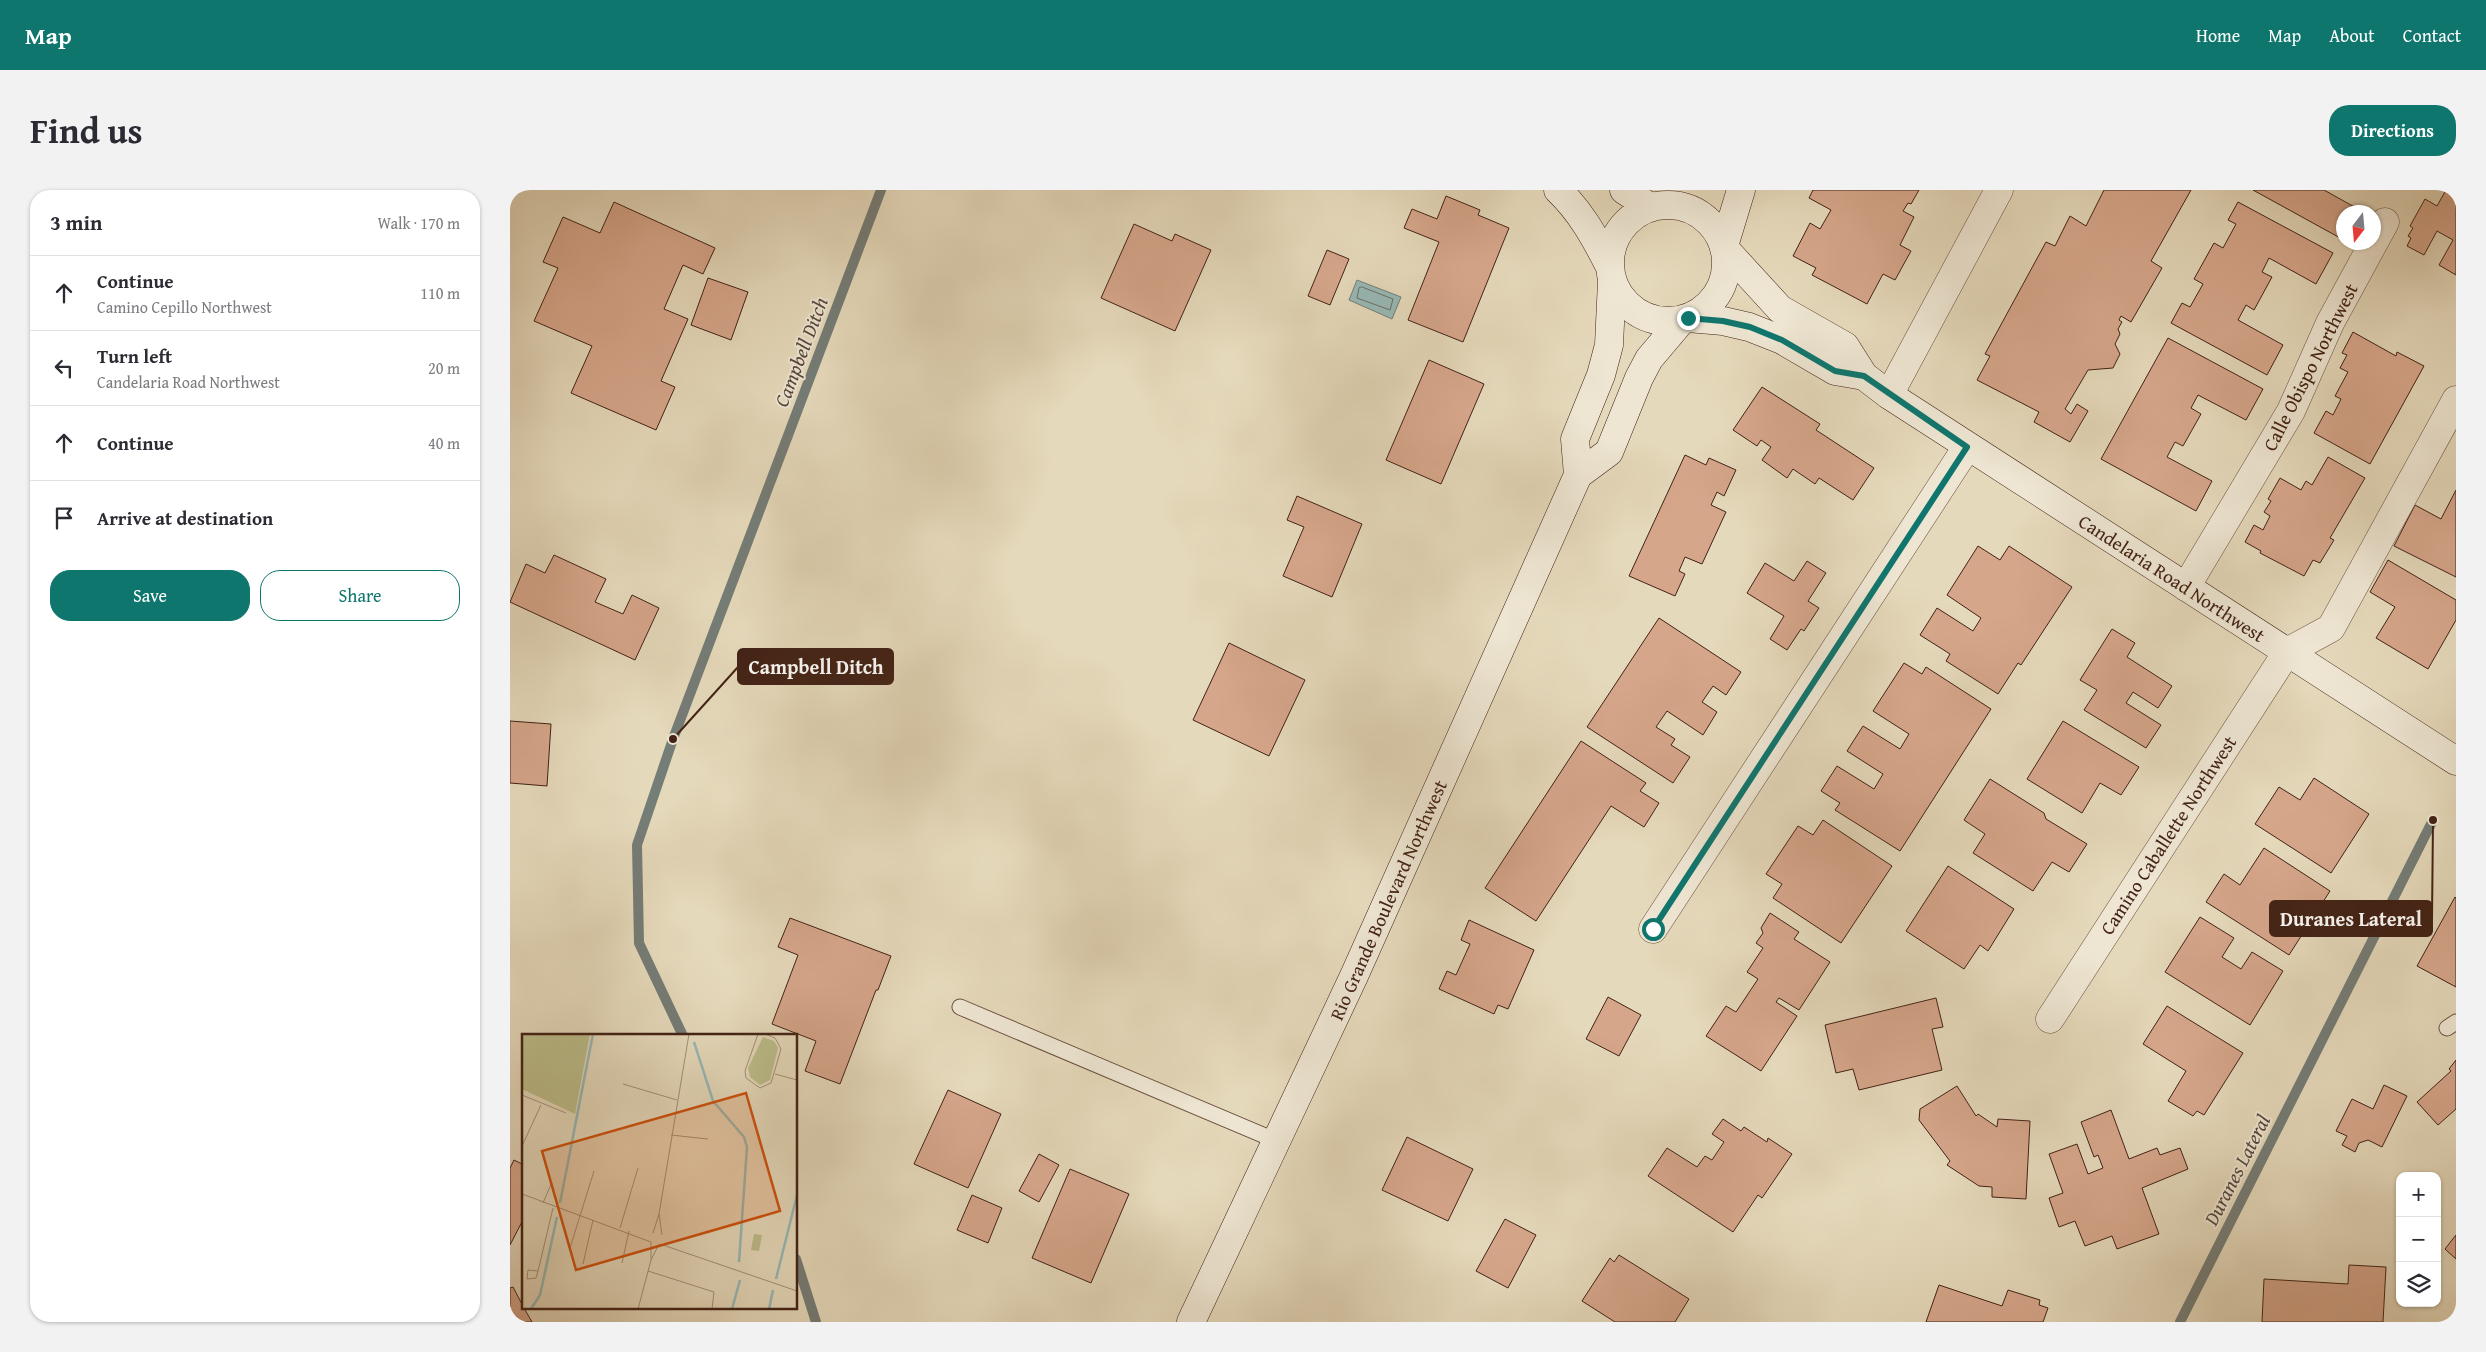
<!DOCTYPE html>
<html lang="en">
<head>
<meta charset="utf-8">
<style>
  body { margin:0; font-family:"Gentium Book Plus",serif; background:#f2f2f3; color:#2b2b33 }
  .controls { position:absolute; right:15px; bottom:15px; display:grid; overflow:hidden; border-radius:10px; box-shadow:0 1px 4px #0004 }
  .controls button { width:45px; height:45px; display:grid; place-items:center; padding:0; border:0; border-bottom:1px solid #e1e1e2; background:#fff; color:#2b2b33; font:25px sans-serif }
  .compass { position:absolute; left:1826px; top:15px; width:45px; height:45px; border-radius:50%; background:#fff; box-shadow:0 1px 4px #0004; rotate:196deg }
  .stop { position:absolute; width:15px; height:15px; margin:-11px; border:4px solid #0f766e; border-radius:50%; background:#fff }
  .stop.end { background:#0f766e; border-color:#fff; box-shadow:0 1px 5px #0008 }
  .list { margin:0; padding:0; list-style:none }
  h2 { display:flex; justify-content:space-between; align-items:center; height:65px; margin:0; padding:0 20px; font-size:21px }
  h2 small { font-size:16px; font-weight:400; color:#7c7c81 }
  .list li { display:grid; grid-template-columns:32px 1fr auto; gap:15px; align-items:center; box-sizing:border-box; height:75px; padding:0 20px; border-top:1px solid #e1e1e2 }
  .list b { display:block; font-size:19px; white-space:nowrap }
  .list p { margin:0; font-size:16px; white-space:nowrap; color:#7c7c81 }
  .list em { font-size:16px; font-style:normal; color:#7c7c81 }
  .actions { display:flex; gap:10px; padding:15px 20px }
  .actions a { flex:1; padding:11px 0; border:1px solid #0f766e; border-radius:20px; text-align:center; font-size:18px; color:#0f766e }
  .actions .main { background:#0f766e; color:#fff }
  .icon { flex:none; width:28px; height:28px; fill:none; stroke:currentColor; stroke-width:2; stroke-linecap:round; stroke-linejoin:round }
  .map { position:relative; flex:none; width:1946px; height:1132px; overflow:hidden; border-radius:20px }
  header { display:flex; align-items:center; gap:30px; box-sizing:border-box; height:70px; padding:0 25px; background:#0f766e; color:#fff }
  header strong { font-size:24px }
  nav { display:flex; gap:28px; margin-inline-start:auto; font-size:18px }
  .intro { display:flex; align-items:center; justify-content:space-between; box-sizing:border-box; height:120px; padding:0 30px }
  h1 { margin:0; font-size:35px }
  .button { padding:12px 22px; border-radius:20px; background:#0f766e; color:#fff; font-size:18px; font-weight:700 }
  main { display:flex; gap:30px; padding:0 30px }
  aside { flex:1; background:#fff; border-radius:20px; box-shadow:0 1px 4px #0004 }
  .map>svg:first-child { display:block }
</style>
</head>
<body>
<header>
<strong>Map</strong>
<nav><a>Home</a><a>Map</a><a>About</a><a>Contact</a></nav>
</header>
<div class="intro"><h1>Find us</h1><a class="button">Directions</a></div>
<main>
<aside>
<h2>3 min<small>Walk · 170 m</small></h2>
<ul class="list">
<li><svg class="icon" aria-label="ahead" viewBox="0 0 24 24"><path d="M12 20V5M6 11l6-6 6 6"/></svg><div><b>Continue</b><p>Camino Cepillo Northwest</p></div><em>110 m</em></li>
<li><svg class="icon" aria-label="left" viewBox="0 0 24 24"><path d="M17 20v-9H6M10 6l-5 5 5 5"/></svg><div><b>Turn left</b><p>Candelaria Road Northwest</p></div><em>20 m</em></li>
<li><svg class="icon" aria-label="ahead" viewBox="0 0 24 24"><path d="M12 20V5M6 11l6-6 6 6"/></svg><div><b>Continue</b></div><em>40 m</em></li>
<li><svg class="icon" aria-label="arrive" viewBox="0 0 24 24"><path d="M6 21V4h12l-3 4 3 4H6"/></svg><div><b>Arrive at destination</b></div></li>
</ul>
<div class="actions"><a class="main">Save</a><a>Share</a></div>
</aside>
<div class="map">
<svg width="1946" height="1132" viewBox="0 0 1946 1132">
  <rect width="100%" height="100%" fill="#e5d9bb"/>
  <filter id="stains"><feTurbulence type="fractalNoise" baseFrequency=".004" numOctaves="4"/><feColorMatrix values="0 0 0 0 .2 0 0 0 0 .09 0 0 0 0 .02 0 0 0 .5 -.17"/></filter>
  <radialGradient id="worn" r=".72"><stop offset=".6" stop-color="#630" stop-opacity="0"/><stop offset="1" stop-color="#630" stop-opacity=".3"/></radialGradient>
  <!-- water -->
  <path fill="#97b9b7" stroke="#757d77" d="M847,90L891,107L882,129L839,110Z"/>
  <g fill="none" stroke-linecap="round" stroke-linejoin="round">
    <!-- shore -->
    <path stroke="#6c6e66" stroke-width="1" d="M852,97L883,109L880,120L847,108L849,98Z"/>
    <!-- stream -->
    <path stroke="#757d77" stroke-width="10" d="M173,846L129,753L127,655L163,549L371,0
      M286,1069L306,1132
      M1670,1132L1923,630"/>
  </g>
  <!-- building -->
  <path fill="#d6a68b" stroke="#422216" d="M1303,0H1409L1401,14L1398,13L1393,21L1404,27L1390,55L1401,61L1385,90L1373,84L1357,114L1302,85L1306,78L1283,66L1300,33L1310,39L1321,20L1299,8Z
    M1594,0H1681L1641,71L1652,78L1621,132L1611,126L1609,130L1612,132L1608,139L1610,144L1605,154L1610,164L1603,178L1578,180L1555,219L1561,224L1567,214L1578,221L1560,252L1524,232L1529,222L1467,190L1480,166L1475,164L1536,52L1545,56L1560,26L1576,36Z
    M1743,0H1814L1848,19L1846,22H1834L1832,49Z
    M1936,0H1946V85L1929,75L1943,50L1927,41L1914,65L1897,56L1901,48L1898,46L1903,38L1900,36L1915,9L1927,16Z
    M936,6L970,20L968,25L999,38L953,152L898,130L929,52L894,38L902,19L927,29Z
    M104,12L205,58L193,84L173,75L154,119L178,129L151,191L165,197L146,240L61,203L82,156L24,131L48,78L33,72L53,27L90,43Z
    M1728,12L1823,63L1806,94L1759,68L1752,82L1762,87L1744,120L1736,115L1728,130L1773,155L1757,185L1661,133L1672,113L1680,117L1693,94L1684,89L1704,53L1713,58L1726,34L1718,30Z
    M624,34L662,51L665,44L701,60L665,141L591,108Z
    M817,60L839,69L820,115L798,106Z
    M198,88L238,102L221,150L181,135Z
    M1843,142L1886,166L1887,162L1914,176L1860,274L1804,243L1816,221L1823,225L1831,209L1825,206L1838,182L1830,178L1837,165L1832,163Z
    M1658,148L1753,199L1736,230L1688,205L1681,218L1691,224L1673,256L1665,252L1657,267L1702,291L1686,321L1591,269Z
    M919,170L974,194L931,294L876,270Z
    M1252,197L1310,234L1306,240L1364,278L1343,310L1309,288L1305,294L1283,279L1277,288L1252,270L1261,257L1251,250L1247,256L1223,240Z
    M1175,265L1196,275L1199,268L1226,280L1214,306L1207,302L1201,315L1216,322L1192,374L1175,367L1169,381L1175,384L1165,406L1119,386Z
    M1818,267L1855,288L1820,348L1824,350L1810,373L1803,370L1794,386L1750,363L1751,361L1735,352L1744,335L1753,340L1760,326L1754,322L1761,311L1758,309L1770,288L1791,300L1796,291L1802,295Z
    M1946,300V387L1884,356L1905,315L1931,329Z
    M787,306L852,334L822,407L773,386L794,337L777,330Z
    M1468,356L1490,370L1499,356L1562,397L1511,475L1508,473L1488,504L1436,471L1440,464L1410,445L1427,418L1463,441L1471,428L1437,405Z
    M44,365L96,389L85,412L113,424L122,405L149,418L125,470L0,412L16,374L35,383Z
    M1878,370L1946,410V430L1918,479L1866,448L1885,417L1860,402Z
    M1297,371L1316,383L1298,411L1309,418L1294,441L1291,439L1277,460L1260,449L1274,426L1237,403L1255,373L1284,391Z
    M1149,428L1231,482L1216,505L1203,496L1192,512L1207,522L1193,545L1157,521L1146,537L1165,549L1161,555L1180,567L1163,593L1077,537Z
    M1602,439L1625,453L1617,467L1662,496L1648,518L1623,502L1616,513L1651,535L1636,558L1574,520L1587,500L1570,490Z
    M719,453L795,490L759,566L683,530Z
    M1394,473L1412,484L1416,477L1481,519L1390,661L1325,620L1330,613L1311,601L1327,576L1364,599L1373,584L1337,561L1353,536L1390,559L1399,544L1363,521Z
    M0,531L41,534L37,596L0,593Z
    M1553,531L1629,577L1611,605L1590,593L1572,623L1517,589Z
    M1071,551L1136,593L1130,601L1149,613L1134,637L1101,616L1026,731L975,698Z
    M1804,588L1859,624L1821,683L1745,634L1769,597L1790,610Z
    M1480,589L1534,623L1536,629L1577,654L1559,682L1542,672L1523,701L1463,663L1475,644L1454,630Z
    M1313,630L1382,676L1331,753L1263,708L1272,694L1256,684L1288,636L1303,645Z
    M1754,658L1820,701L1779,765L1696,712L1714,684L1730,695Z
    M1438,676L1504,719L1478,761L1470,755L1454,779L1396,741Z
    M1945,707L1946,708V797L1907,776Z
    M1260,723L1289,742L1284,749L1320,772L1289,820L1269,808L1266,812L1287,826L1251,881L1196,846L1216,816L1226,822L1248,789L1237,782L1253,758L1246,753L1253,743L1251,738Z
    M1690,727L1724,748L1712,767L1731,779L1742,762L1773,781L1740,835L1655,782Z
    M280,728L381,766L368,800H366L330,894L295,881L306,851L262,834L288,765L268,757Z
    M959,730L1024,760L998,819L988,815L984,824L929,799L937,781L946,785L960,754L951,750Z
    M1098,807L1131,825L1109,866L1076,849Z
    M1426,808L1433,837L1422,839L1432,880L1349,900L1343,879L1326,883L1315,835Z
    M1657,816L1733,863L1694,925L1687,921L1683,926L1658,911L1676,881L1633,854Z
    M1946,870V919L1928,935L1907,912L1941,881L1939,879Z
    M1874,895L1897,906L1872,957L1858,950L1849,953L1845,962L1832,955L1837,946L1826,941L1842,909L1863,919Z
    M1447,896L1466,926L1468,924L1487,937L1488,929L1520,931L1516,1009L1482,1007V997L1469,996L1437,975L1440,971L1409,930L1410,919Z
    M438,900L491,924L458,998L404,974Z
    M1601,920L1619,969L1647,958L1650,965L1670,958L1678,979L1632,998L1649,1044L1607,1059L1602,1046L1575,1056L1565,1031L1549,1037L1539,1008L1553,1003L1539,964L1567,954L1578,984L1593,978L1588,965L1584,967L1571,932Z
    M1213,929L1231,941L1234,937L1257,952L1258,948L1282,964L1252,1008L1248,1005L1223,1042L1138,986L1157,958L1187,977L1195,966L1202,970L1214,952L1202,944Z
    M897,947L963,979L938,1031L872,1000Z
    M529,964L549,975L529,1012L509,1001Z
    M4,970L14,975V1028L0,1055V978Z
    M560,979L619,1004L581,1093L522,1068Z
    M462,1005L492,1018L478,1053L447,1040Z
    M995,1029L1026,1045L998,1098L966,1081Z
    M1946,1045V1069L1935,1059Z
    M1109,1065L1179,1109L1165,1132H1105L1072,1111L1100,1068L1104,1072Z
    M1839,1075L1876,1077L1873,1132H1752L1754,1089L1838,1094Z
    M1429,1095L1492,1116L1498,1100L1530,1110L1529,1115L1538,1118L1533,1132H1416Z
    M3,1097L14,1118L22,1132H0V1098Z"/>
  <g fill="none" stroke-linecap="round" stroke-linejoin="round">
    <defs>
      <path id="lane" d="M450,817L767,951
        M1937,838L1946,832"/>
      <path id="street" d="M1379,205L1489,0
        M1676,397L1781,221L1820,133L1875,32
        M1143,739L1457,257
        M1540,829L1777,462L1821,438L1946,210"/>
      <path id="secondary" d="M1048,0C1071,22 1084,46 1099,75
        M1114,0L1140,17
        M1100 73a58 58 0 1 1 116 0a58 58 0 1 1-116 0Z
        M1214,56L1231,0
        M1216,60L1270,119L1335,156L1354,186L1379,205L1946,571
        M1178,128L1213,131L1239,137L1272,150L1325,181L1354,186
        M1068,285L1065,249L1091,185L1099,155L1102,91
        M681,1132L844,786L1068,285L1099,262L1129,188L1139,169L1172,130"/>
    </defs>
    <!-- lane casing -->
    <use href="#lane" stroke="#6b503f" stroke-width="17"/>
    <!-- street casing -->
    <use href="#street" stroke="#6b503f" stroke-width="29"/>
    <!-- secondary casing -->
    <use href="#secondary" stroke="#422216" stroke-width="29"/>
    <!-- lane -->
    <use href="#lane" stroke="#eee6d3" stroke-width="15"/>
    <!-- street -->
    <use href="#street" stroke="#eee6d3" stroke-width="28"/>
    <!-- secondary -->
    <use href="#secondary" stroke="#eee6d3" stroke-width="28"/>
  </g>
  <g fill="none" stroke-linecap="round" stroke-linejoin="round">
    <!-- route -->
    <path stroke="#0f766e" stroke-width="6" d="M1143,739L1457,257L1354,186L1325,181L1272,150L1240,137L1213,131L1178,128"/>
  </g>
  <g text-anchor="middle" stroke-width="4" stroke-linejoin="round" paint-order="stroke">
    <!-- street labels -->
    <g font-size="19" fill="#422216" stroke="#eee6d3">
      <text transform="translate(1800 177) rotate(-63)" y="7">Calle Obispo Northwest</text>
      <text transform="translate(1662 388) rotate(33)" y="7">Candelaria Road Northwest</text>
      <text transform="translate(1658 645) rotate(-57)" y="7">Camino Caballette Northwest</text>
      <text transform="translate(878 710) rotate(-66)" y="7">Rio Grande Boulevard Northwest</text>
    </g>
    <!-- water labels -->
    <g font-size="20" font-style="italic" fill="#57483e" stroke="#eee6d3">
      <text transform="translate(291 162) rotate(-69)" y="7">Campbell Ditch</text>
      <text transform="translate(1727 980) rotate(-63)" y="7">Duranes Lateral</text>
    </g>
  </g>
  <!-- overview -->
  <g transform="translate(12 844)">
    <rect width="275" height="275" fill="#e5d9bb"/>
    <path d="M0,0H68L53,80L0,55ZM241,3L252,7L256,14L248,46L238,51L228,43L226,34ZM232,200L240,201L237,217L229,216Z" fill="#bcbd8b"/>
    <path fill="none" stroke="#97b9b7" stroke-width="2.5" d="M172,8L191,67L222,103L225,113L217,228M38,169L71,0M254,245L275,161M9,275L18,261L35,183M210,275L218,246M247,275L251,256"/>
    <path fill="none" stroke="#a49079" stroke-width="1" d="M236,0L223,37L224,44L238,54L249,49L259,15L253,4L243,0M253,40L275,46M101,50L155,66M0,61L44,79M149,101L186,105M0,112L19,71M0,160L129,208M21,169L30,148M137,180L140,201M98,194L116,134M131,199L137,180L167,0M138,210L275,257M48,214L72,137M129,226L137,210M100,229L107,197M61,230L71,186M16,237L6,236L5,245L14,244L16,237L17,233L31,174M126,237L192,258L190,275M116,275L129,226V208"/>
    <path fill="#cf510e" fill-opacity="0.15" stroke="#cf510e" stroke-width="2.5" d="M224,59L258,177L54,236L20,117Z"/>
    <rect width="275" height="275" fill="none" stroke="#422216" stroke-width="2.5"/>
  </g>
  <!-- callouts -->
  <path fill="none" stroke="#422216" stroke-width="2" d="M163 549L228 477M1923 630L1922 729"/>
  <g fill="#422216" stroke="#eee6d3" stroke-width="2">
    <circle cx="163" cy="549" r="5"/>
    <circle cx="1923" cy="630" r="5"/>
  </g>
  <g fill="#422216" stroke="#422216" stroke-width="2">
    <rect x="228" y="459" width="155" height="35" rx="5"/>
    <rect x="1760" y="711" width="162" height="35" rx="5"/>
  </g>
  <g font-size="20" text-anchor="middle" font-weight="bold" fill="#fff">
    <text x="306" y="484">Campbell Ditch</text>
    <text x="1841" y="736">Duranes Lateral</text>
  </g>
  <rect width="100%" height="100%" filter="url(#stains)"/>
  <rect width="100%" height="100%" fill="url(#worn)"/>
</svg>
<div class="controls">
<button>+</button>
<button>−</button>
<button><svg class="icon" aria-label="layers" viewBox="0 0 24 24"><path d="M12 4l9 5-9 5-9-5zM3 14l9 5 9-5"/></svg></button>
</div>
<svg class="compass" viewBox="-18 -18 36 36"><path d="M0-13l5 13h-10z" fill="#e53935"/><path d="M0 13l5-13h-10z" fill="#7c7c81"/></svg>
<div class="stop" style="left:1143px;top:739px"></div>
<div class="stop end" style="left:1178px;top:128px"></div>
</div>
</main>
</body>
</html>
